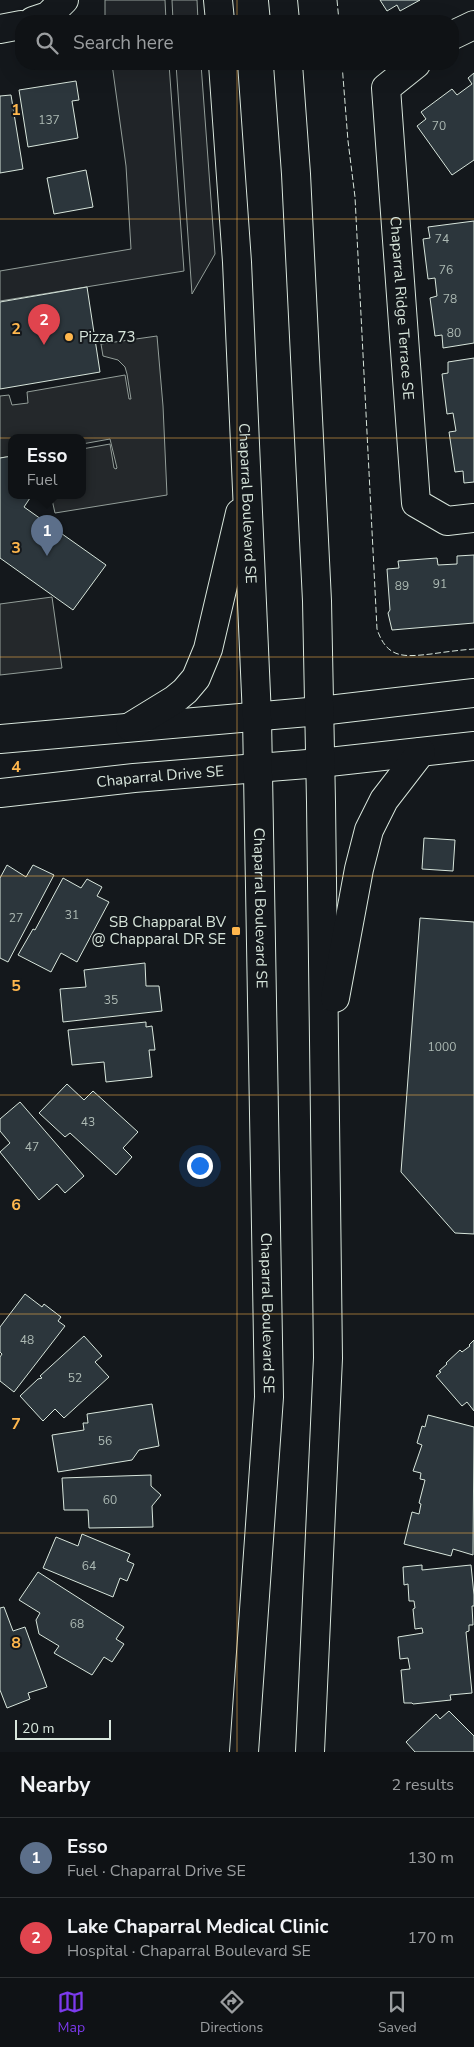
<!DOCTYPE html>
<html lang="en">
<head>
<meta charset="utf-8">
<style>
  body { margin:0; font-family:"Nunito Sans",sans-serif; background:#1d2022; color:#f1f3f6 }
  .scale { position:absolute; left:15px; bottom:12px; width:96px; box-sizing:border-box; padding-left:5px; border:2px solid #d8e6dc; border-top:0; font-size:14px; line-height:18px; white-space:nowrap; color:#d8e6dc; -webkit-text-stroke:4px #14181c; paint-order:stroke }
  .you { position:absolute; left:199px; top:1165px; width:18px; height:18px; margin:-12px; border:4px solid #fff; border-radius:50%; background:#1a73e8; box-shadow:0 0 0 8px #1a73e833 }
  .badge { display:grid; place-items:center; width:32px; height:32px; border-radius:50%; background:#7c3aed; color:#fff; font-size:16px; font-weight:700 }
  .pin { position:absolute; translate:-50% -41px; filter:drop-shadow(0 1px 2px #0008) }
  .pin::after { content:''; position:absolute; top:26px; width:18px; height:15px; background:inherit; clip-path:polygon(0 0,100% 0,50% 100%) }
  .popup { position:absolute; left:8px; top:434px; width:78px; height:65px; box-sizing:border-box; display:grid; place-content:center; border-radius:10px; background:#0f1215; filter:drop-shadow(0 1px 4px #0005); font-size:16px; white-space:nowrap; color:#9b9ea0 }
  .popup b { font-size:19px; color:#f1f3f6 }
  .popup::after { content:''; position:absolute; left:50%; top:100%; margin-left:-10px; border:10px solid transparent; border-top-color:#0f1215 }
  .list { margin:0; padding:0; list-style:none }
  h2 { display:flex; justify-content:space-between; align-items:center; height:65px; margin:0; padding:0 20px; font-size:21px }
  h2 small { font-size:16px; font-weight:400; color:#9b9ea0 }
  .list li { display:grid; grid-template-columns:32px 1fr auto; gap:15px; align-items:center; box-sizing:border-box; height:80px; padding:0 20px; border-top:1px solid #2f3234 }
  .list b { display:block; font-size:19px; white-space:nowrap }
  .list p { margin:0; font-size:16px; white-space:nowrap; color:#9b9ea0 }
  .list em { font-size:16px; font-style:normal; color:#9b9ea0 }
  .icon { flex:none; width:28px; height:28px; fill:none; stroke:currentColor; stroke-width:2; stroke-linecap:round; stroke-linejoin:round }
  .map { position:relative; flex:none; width:474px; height:1752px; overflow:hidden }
  .search { position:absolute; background:#0f1215; box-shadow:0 5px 20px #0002; left:15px; right:15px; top:15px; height:55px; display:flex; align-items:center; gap:12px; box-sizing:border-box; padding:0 18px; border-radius:20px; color:#9b9ea0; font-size:19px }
  .sheet { height:225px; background:#0f1215 }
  nav { display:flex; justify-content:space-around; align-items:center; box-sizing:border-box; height:70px; border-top:1px solid #2f3234; background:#0f1215; font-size:14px; color:#9b9ea0 }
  nav a { display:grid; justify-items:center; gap:2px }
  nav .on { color:#7c3aed }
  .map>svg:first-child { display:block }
</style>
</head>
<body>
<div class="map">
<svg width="474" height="1752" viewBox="0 0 474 1752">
  <rect width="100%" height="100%" fill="#14181c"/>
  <!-- green -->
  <path fill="#202428" stroke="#939e99" d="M105,0H165L166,21H105Z
    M172,0H197L198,21H173Z
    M112,64H169L184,271L0,301V271L131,249L126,166Z
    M176,64H201L215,254L192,294Z"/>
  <!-- parking -->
  <path fill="#24282b" stroke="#939e99" d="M157,336L163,406L167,495L55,513L51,495H82V449L110,444L114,468L116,469L117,468L110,439L82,444V437H12V456L0,458V396L9,395L12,405L28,403L27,392L125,375L129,399H131L127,374L125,367L118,360L103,356L101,344Z
    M52,597L62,668L0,675V604Z"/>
  <!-- building -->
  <path fill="#2c363c" stroke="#d8e6dc" d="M380,0H420L400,11L397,5L387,11Z
    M474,73V160L452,175L417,126L426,119L421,112L452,89L457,95L472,84L468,78Z
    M76,81L79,100L72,101L78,138L28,147L19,90Z
    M11,95L23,169L0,173V96Z
    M86,170L93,207L54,214L47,178Z
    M474,221V343L443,348L442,335L435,336L430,298L437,296L435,278L428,279L423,239L430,238L428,227Z
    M87,287L100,372L0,389V302Z
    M474,358V482L464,483L463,471L455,472L449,432L456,431L453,413L447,414L442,374L448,373V362Z
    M12,456V495H32L24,507L106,565L73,610L0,558V458Z
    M474,555V623L392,630L388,613L390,610L387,569L399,568L398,561L437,558L438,565L457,564V556Z
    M424,838L455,840L453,871L422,869Z
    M7,865L26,877L33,865L54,875L8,962L0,958V878Z
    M63,878L81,888L87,879L102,887L97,896L109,902L77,962L61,953L51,972L18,955L33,929L35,930Z
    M420,918L474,922V1234L455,1233L401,1172Z
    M145,963L146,986H159L162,1011L63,1022L60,989L86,987L84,970Z
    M146,1022V1027L152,1026L155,1050H149L152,1077L106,1082L104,1062L72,1065L68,1030Z
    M67,1084L84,1100L93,1091L138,1132L123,1148L132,1157L116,1175L70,1133L65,1137L39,1113Z
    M20,1102L84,1176L65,1193L57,1184L39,1200L0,1152L10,1143L0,1131V1119Z
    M25,1294L42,1307L44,1304L61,1317L58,1321L65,1326L14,1392L0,1381V1357L2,1354L0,1352V1327Z
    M84,1336L102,1356L95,1362L109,1377L64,1418L55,1409L43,1421L20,1396L38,1379L42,1378L40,1376Z
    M474,1340V1411L467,1402L462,1406L436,1376L441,1372L439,1371L447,1364L446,1363L460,1350L462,1352L470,1346L469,1345Z
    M152,1404L159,1446L139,1450L132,1460L58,1472L52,1435L84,1430L83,1423H88L87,1414Z
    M428,1415L474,1427L473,1555L453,1549L451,1556L404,1544L412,1512L419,1514L421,1504L419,1503L425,1480L420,1479L421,1473L413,1471L422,1445L417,1443L422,1426L425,1427Z
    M151,1475V1486L161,1495L152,1506L153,1527L89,1528L88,1510H64L62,1478Z
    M82,1534L130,1554L127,1561L134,1564L127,1581L120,1578L113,1597L43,1568L56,1537L78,1546Z
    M422,1565V1570L471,1565L474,1595V1606H472L473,1625H469V1631L466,1632L472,1693L450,1695L451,1700L413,1704L412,1703H404L401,1670L410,1669L408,1658L400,1659L398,1637L423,1633L422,1628L415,1629L413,1609L415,1608L414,1601H409L408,1584L404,1585L403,1567Z
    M38,1572L124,1627L116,1639L124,1644L112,1662L104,1657L92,1675L54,1653L59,1646L39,1634L36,1620L40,1613L19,1600Z
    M4,1607L13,1631L25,1627L47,1687L28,1693L30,1699L7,1708L0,1690V1608Z
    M449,1711L474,1736V1752H415L406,1742L436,1714L440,1719Z"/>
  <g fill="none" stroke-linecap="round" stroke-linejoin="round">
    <defs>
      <g id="minor">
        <path d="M33,21L48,16L64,0"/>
        <path d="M0,29L21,25"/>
        <path d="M453,35L474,25"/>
        <path id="s1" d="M416,64L386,88L416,503L447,521L474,518"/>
        <path d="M320,711L474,693"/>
        <path d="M320,763L474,746"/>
      </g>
      <g id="tertiary">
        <path d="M0,739L320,711"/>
        <path id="s2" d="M0,793L134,778L320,763"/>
      </g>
      <g id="secondary">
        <path d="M218,0L220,21"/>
        <path d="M283,0L285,21"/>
        <path id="s3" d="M223,64L237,262L257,717L269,1397L244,1752"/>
        <path d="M288,64L296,174L317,601L321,802L328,1358L310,1752"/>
        <path d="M130,727L174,700L185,691L196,678L208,649L240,513"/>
        <path d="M335,998L359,869L369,830L384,800L421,752"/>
      </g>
    </defs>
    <!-- minor casing -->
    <use href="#minor" stroke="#d8e6dc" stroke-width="30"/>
    <!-- tertiary casing -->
    <use href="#tertiary" stroke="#d8e6dc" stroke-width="30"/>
    <!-- secondary casing -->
    <use href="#secondary" stroke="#d8e6dc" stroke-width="30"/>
    <!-- minor -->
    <use href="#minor" stroke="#14181c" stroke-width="28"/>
    <!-- tertiary -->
    <use href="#tertiary" stroke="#14181c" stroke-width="28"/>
    <!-- secondary -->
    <use href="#secondary" stroke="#14181c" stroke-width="28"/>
    <!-- fence -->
    <path stroke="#d8e6dc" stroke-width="1" stroke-dasharray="6 2.5" stroke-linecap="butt" d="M337,0L339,21
      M342,64L348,141L355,197L377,629C387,659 404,657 431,654C445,652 460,650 474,649"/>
  </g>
  <!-- grid -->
  <path fill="none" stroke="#ffb74d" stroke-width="1" stroke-opacity="0.55" d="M237,0V21M237,64V1752M0,219H474M0,438H474M0,657H474M0,876H474M0,1095H474M0,1314H474M0,1533H474"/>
  <!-- markers -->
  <g fill="#ffb74d" stroke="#14181c" stroke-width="2">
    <circle cx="69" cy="337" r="5"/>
    <rect x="231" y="926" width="10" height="10" rx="2.5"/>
  </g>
  <g text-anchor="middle" stroke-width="4" stroke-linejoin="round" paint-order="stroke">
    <!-- number labels -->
    <g font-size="12" fill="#adbab4">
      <text x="49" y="124">137</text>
      <text x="439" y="130">70</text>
      <text x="442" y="243">74</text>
      <text x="446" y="274">76</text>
      <text x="450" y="303">78</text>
      <text x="454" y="337">80</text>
      <text x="440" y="588">91</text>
      <text x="402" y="590">89</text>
      <text x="72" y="919">31</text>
      <text x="16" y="922">27</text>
      <text x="111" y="1004">35</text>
      <text x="442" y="1051">1000</text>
      <text x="88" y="1126">43</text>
      <text x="32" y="1151">47</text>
      <text x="27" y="1344">48</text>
      <text x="75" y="1382">52</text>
      <text x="105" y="1445">56</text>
      <text x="110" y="1504">60</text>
      <text x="89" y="1570">64</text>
      <text x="77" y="1628">68</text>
    </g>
    <!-- street labels -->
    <g font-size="15" fill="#d8e6dc" stroke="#14181c">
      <text dy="5" stroke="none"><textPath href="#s1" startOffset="259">Chaparral Ridge Terrace SE</textPath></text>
      <text dy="5" stroke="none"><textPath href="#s3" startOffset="440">Chaparral Boulevard SE</textPath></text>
      <text dy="5" stroke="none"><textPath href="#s2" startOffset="161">Chaparral Drive SE</textPath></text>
      <text dy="5" stroke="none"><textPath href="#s3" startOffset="845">Chaparral Boulevard SE</textPath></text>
      <text dy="5" stroke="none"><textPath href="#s3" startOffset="1250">Chaparral Boulevard SE</textPath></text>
    </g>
    <!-- poi labels -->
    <g font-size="15" fill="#d8e6dc" stroke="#14181c" text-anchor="start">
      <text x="79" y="342">Pizza 73</text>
      <text x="226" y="927" text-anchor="end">SB Chapparal BV<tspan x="226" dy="17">@ Chapparal DR SE</tspan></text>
    </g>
  </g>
  <g font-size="16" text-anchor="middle" font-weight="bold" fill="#ffb74d" stroke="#14181c" stroke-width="4" stroke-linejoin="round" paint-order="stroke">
    <text x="16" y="115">1</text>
    <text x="16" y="334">2</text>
    <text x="16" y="553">3</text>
    <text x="16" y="772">4</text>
    <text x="16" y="991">5</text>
    <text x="16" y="1210">6</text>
    <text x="16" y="1429">7</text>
    <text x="16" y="1648">8</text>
  </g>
</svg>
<div class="scale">20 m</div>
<div class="you"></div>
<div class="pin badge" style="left:47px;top:556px;background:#5c6f8a">1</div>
<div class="popup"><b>Esso</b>Fuel</div>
<div class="pin badge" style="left:44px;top:345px;background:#e0444e">2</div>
<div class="search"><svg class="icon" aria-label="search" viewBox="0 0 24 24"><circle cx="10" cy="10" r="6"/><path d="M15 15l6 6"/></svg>Search here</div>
</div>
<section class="sheet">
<h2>Nearby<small>2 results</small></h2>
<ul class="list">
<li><span class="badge" style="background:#5c6f8a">1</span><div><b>Esso</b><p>Fuel · Chaparral Drive SE</p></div><em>130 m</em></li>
<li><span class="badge" style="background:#e0444e">2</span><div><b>Lake Chaparral Medical Clinic</b><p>Hospital · Chaparral Boulevard SE</p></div><em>170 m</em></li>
</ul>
</section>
<nav>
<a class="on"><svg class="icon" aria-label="map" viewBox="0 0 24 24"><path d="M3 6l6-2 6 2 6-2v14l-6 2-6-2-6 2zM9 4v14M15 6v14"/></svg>Map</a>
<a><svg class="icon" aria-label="directions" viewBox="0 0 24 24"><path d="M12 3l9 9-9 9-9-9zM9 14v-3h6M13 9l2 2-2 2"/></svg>Directions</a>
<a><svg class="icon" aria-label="saved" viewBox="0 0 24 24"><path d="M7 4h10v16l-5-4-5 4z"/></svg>Saved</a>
</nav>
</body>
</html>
